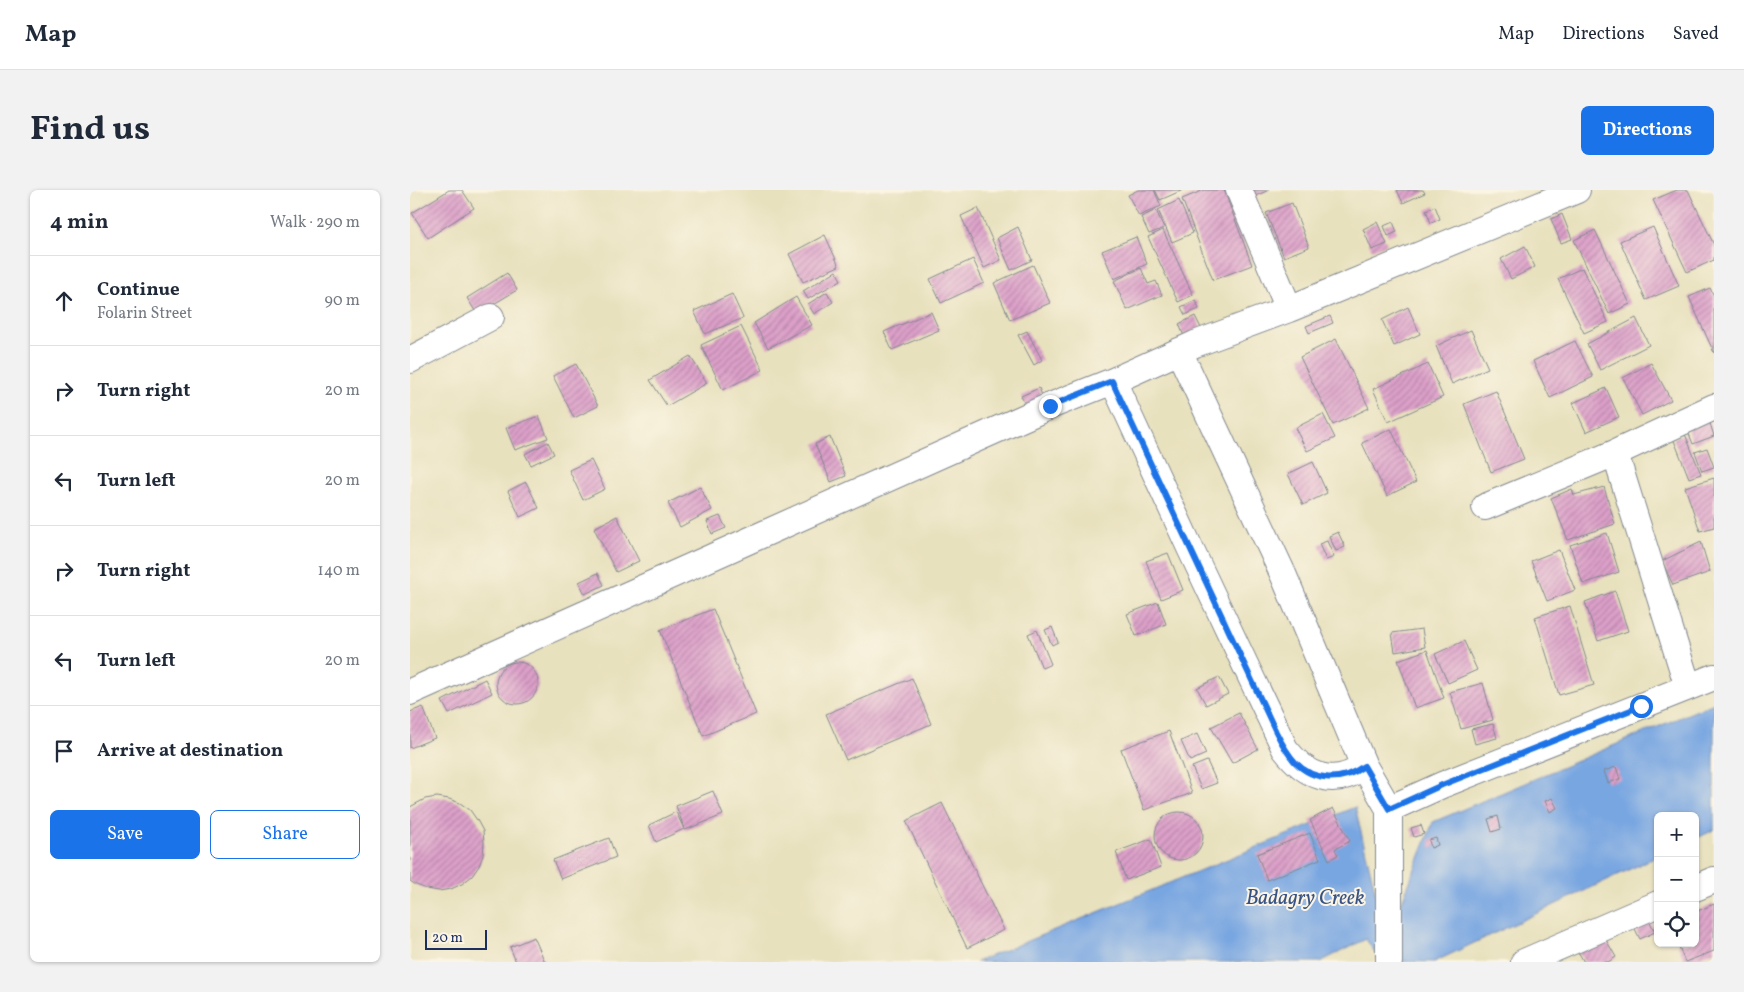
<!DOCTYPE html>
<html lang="en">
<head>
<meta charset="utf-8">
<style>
  body { margin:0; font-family:Vollkorn,serif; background:#f2f2f3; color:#1f2937 }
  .controls { position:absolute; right:15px; bottom:15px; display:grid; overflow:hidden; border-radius:8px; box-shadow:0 1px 4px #0004 }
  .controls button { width:45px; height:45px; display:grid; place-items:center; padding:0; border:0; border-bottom:1px solid #e0e1e3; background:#fff; color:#1f2937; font:25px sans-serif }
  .scale { position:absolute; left:15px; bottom:12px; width:62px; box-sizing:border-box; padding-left:5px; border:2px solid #1b2f5e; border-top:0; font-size:14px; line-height:18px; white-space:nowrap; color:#1b2f5e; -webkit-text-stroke:4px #fcf5e5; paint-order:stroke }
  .stop { position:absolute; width:15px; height:15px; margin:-11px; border:4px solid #1a73e8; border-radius:50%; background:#fff }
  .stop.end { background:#1a73e8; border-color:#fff; box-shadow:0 1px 5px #0008 }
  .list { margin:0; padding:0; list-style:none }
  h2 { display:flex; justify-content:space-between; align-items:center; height:65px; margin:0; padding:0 20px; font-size:21px }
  h2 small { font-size:16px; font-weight:400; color:#747a83 }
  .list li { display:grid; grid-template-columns:32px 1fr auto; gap:15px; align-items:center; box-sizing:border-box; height:90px; padding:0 20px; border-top:1px solid #e0e1e3 }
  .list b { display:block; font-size:19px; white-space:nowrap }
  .list p { margin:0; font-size:16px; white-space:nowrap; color:#747a83 }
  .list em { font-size:16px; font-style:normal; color:#747a83 }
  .actions { display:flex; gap:10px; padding:15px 20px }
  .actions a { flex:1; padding:11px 0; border:1px solid #1a73e8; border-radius:8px; text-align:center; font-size:18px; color:#1a73e8 }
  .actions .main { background:#1a73e8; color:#fff }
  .icon { flex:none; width:28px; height:28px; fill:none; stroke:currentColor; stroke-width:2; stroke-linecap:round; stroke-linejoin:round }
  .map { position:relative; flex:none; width:1304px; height:772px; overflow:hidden; border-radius:8px }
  header { display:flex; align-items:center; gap:30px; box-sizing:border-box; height:70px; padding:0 25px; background:#fff; border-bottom:1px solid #e0e1e3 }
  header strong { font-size:24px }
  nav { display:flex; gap:28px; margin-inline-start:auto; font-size:18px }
  .intro { display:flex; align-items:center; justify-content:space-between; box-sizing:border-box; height:120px; padding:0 30px }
  h1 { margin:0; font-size:35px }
  .button { padding:12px 22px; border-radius:8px; background:#1a73e8; color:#fff; font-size:18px; font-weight:700 }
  main { display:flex; gap:30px; padding:0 30px }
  aside { flex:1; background:#fff; border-radius:8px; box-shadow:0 1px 4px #0004 }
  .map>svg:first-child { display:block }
</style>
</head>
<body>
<header>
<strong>Map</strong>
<nav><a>Map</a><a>Directions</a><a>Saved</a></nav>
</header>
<div class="intro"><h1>Find us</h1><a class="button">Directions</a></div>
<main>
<aside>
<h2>4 min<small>Walk · 290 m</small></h2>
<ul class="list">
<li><svg class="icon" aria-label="ahead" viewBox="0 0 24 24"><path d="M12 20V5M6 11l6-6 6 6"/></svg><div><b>Continue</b><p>Folarin Street</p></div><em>90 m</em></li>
<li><svg class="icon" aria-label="right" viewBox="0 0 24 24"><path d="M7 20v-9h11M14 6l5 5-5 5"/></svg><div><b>Turn right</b></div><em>20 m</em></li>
<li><svg class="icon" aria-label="left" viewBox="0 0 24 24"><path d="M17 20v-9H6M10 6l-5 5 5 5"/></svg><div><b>Turn left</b></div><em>20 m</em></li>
<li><svg class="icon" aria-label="right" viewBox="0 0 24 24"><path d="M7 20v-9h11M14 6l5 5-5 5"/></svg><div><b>Turn right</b></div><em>140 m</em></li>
<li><svg class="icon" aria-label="left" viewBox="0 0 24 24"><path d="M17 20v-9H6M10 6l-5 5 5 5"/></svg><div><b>Turn left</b></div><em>20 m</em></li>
<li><svg class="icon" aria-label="arrive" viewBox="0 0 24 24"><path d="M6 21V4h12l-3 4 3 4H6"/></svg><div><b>Arrive at destination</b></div></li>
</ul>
<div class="actions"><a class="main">Save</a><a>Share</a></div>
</aside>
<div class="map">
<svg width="1304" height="772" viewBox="0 0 1304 772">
  <defs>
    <pattern id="building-hatch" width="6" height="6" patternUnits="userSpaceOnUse" patternTransform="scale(1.25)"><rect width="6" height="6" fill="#dda0c9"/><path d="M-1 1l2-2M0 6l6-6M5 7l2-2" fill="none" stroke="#b283a6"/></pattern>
  </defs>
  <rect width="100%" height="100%" fill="#fcf5e5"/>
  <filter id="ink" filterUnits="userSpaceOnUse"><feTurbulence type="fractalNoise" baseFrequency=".02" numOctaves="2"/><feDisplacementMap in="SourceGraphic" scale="10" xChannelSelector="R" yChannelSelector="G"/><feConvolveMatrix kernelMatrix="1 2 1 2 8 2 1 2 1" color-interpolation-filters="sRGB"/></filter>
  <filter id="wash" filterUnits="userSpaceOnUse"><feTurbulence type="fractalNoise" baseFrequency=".0096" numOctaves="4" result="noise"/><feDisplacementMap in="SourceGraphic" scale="20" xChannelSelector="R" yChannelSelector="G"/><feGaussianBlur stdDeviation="1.12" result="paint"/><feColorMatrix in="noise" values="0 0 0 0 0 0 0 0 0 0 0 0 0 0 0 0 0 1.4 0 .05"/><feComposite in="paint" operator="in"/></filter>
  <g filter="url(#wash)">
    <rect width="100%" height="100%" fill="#e8e1be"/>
    <!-- water -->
    <path fill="#78a6e1" stroke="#4a6aa0" d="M1304,513V640L1285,649V626H1248V666L1024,772L970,771L956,749L910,772H566L945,617L977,750L1023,632Z"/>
    <g id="blocks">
      <!-- building -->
      <path fill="url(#building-hatch)" d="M39,0H52L64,18L18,48L2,23Z
        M728,0H744L751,16L729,26L718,5Z
        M745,0H773L750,10Z
        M794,0H814L842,75L803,90L772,9Z
        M839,0H859L843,7Z
        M987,0H1013L1015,3L993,13Z
        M1267,0H1278L1304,55V70L1277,82L1243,10Z
        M769,10L783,43L762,52L748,20Z
        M882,13L899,57L874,67L856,23Z
        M1025,16L1030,29L1021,33L1016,20Z
        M568,18L591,70L574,78L551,26Z
        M746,20L754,38L739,44L731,27Z
        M1152,24L1162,49L1151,53L1141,29Z
        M967,32L977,54L962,60L953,39Z
        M983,32L987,42L978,46L974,36Z
        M608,37L622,70L601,80L587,48Z
        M1243,37L1269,96L1236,110L1210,51Z
        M753,40L783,105L768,112L738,47Z
        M1185,40L1220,114L1199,124L1164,50Z
        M415,45L429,76L393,92L379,64Z
        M726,47L737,74L704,89L692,61Z
        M1115,56L1125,77L1101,89L1091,69Z
        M563,69L574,93L531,113L520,89Z
        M623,75L640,113L600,130L584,93Z
        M731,78L738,94L746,91L752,105L717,120L704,91Z
        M1172,78L1198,132L1174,143L1148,89Z
        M426,81L431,90L398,109L393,101Z
        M97,83L107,100L67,124L57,108Z
        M1300,98L1304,106V163L1279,107Z
        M417,102L423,112L404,124L398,114Z
        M322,104L333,128L295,144L284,121Z
        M386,107L402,135L358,158L344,133Z
        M786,110L789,119L775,125L771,117Z
        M998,117L1010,144L984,156L972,130Z
        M521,122L529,140L482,160L474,142Z
        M785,126L791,138L774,146L769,134Z
        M920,126L923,133L899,143L896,136Z
        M1226,128L1239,155L1190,180L1177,154Z
        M331,136L353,180L313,200L291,155Z
        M1061,140L1078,178L1042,194L1026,156Z
        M617,141L632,170L624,175L608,145Z
        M926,149L959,218L923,235L890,167Z
        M1165,151L1183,187L1140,208L1123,171Z
        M280,166L297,193L257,216L240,190Z
        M1241,173L1261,210L1232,225L1213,188Z
        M166,174L188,216L164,228L143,186Z
        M1018,174L1033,207L978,232L963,199Z
        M629,198L633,208L616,216L611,206Z
        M1196,198L1209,227L1176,242L1163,213Z
        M1086,201L1114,269L1081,282L1054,214Z
        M913,224L925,248L897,261L885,238Z
        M129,226L138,248L105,260L96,238Z
        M1298,227L1304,246L1283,254L1276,236Z
        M981,239L1006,292L977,306L952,253Z
        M1275,244L1291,284L1279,288L1263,248Z
        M420,247L436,286L421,292L405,254Z
        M138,252L144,264L121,275L115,264Z
        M1297,258L1304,277L1292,281L1285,262Z
        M181,270L195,299L173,310L159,280Z
        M903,272L917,303L893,315L878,284Z
        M1304,288V337L1290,341L1275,297Z
        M116,292L129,318L110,327L98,301Z
        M290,297L302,320L270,337L258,313Z
        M1194,297L1205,334L1158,350L1141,308L1162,299L1164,305Z
        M207,326L229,371L206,382L184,338Z
        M310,326L316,338L302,344L297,331Z
        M928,342L935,357L926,361L919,346Z
        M1197,343L1209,382L1173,394L1160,355Z
        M917,351L924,367L916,370L909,354Z
        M1291,352L1300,382L1263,395L1252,371Z
        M1149,360L1165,400L1137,411L1121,371Z
        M758,363L773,400L751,409L736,371Z
        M188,383L194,395L175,404L169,392Z
        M1205,401L1218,441L1188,451L1175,412Z
        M748,412L756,434L726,446L717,424Z
        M1160,416L1184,495L1149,505L1125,427Z
        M303,419L346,524L293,546L250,440Z
        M642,437L648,452L642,455L635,440Z
        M1012,439L1015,457L985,462L982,443Z
        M627,440L641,474L632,478L618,444Z
        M1054,451L1067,480L1038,493L1025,464Z
        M1017,460L1034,508L1005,518L988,470Z
        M86 493a21 21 0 1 1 42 0a21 21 0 1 1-42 0Z
        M809,487L818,504L796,515L787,498Z
        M502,488L521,534L436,570L416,524Z
        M75,489L82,503L39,524L32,511Z
        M1073,493L1083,530L1051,539L1040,502Z
        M13,517L25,548L0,558V522Z
        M829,523L848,559L822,573L801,537Z
        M1083,534L1087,548L1065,554L1061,539Z
        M759,541L782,603L734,620L711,559Z
        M787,544L796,564L780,571L771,551Z
        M797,571L807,593L791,599L782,577Z
        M1206,577L1210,589L1198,593L1194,581Z
        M303,601L313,625L275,640L266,616Z
        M27,607L39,609L50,613L60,620L67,630L73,641L74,653L73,665L69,676L62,686L52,694L41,699L29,701L17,699L6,695L0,691V617L15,609Z
        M1142,608L1147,618L1140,622L1135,611Z
        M532,613L594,740L557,758L496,631Z
        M923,618L940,651L925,659L928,665L919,670L900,630Z
        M745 646a24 24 0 1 1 48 0a24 24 0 1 1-48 0Z
        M266,622L274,639L246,652L239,635Z
        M1088,626L1091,639L1082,642L1078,629Z
        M1011,635L1014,644L1004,647L1001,638Z
        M900,643L910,669L857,690L847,664Z
        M199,648L206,667L151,689L143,670Z
        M1026,648L1028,655L1021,658L1019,650Z
        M741,649L751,677L716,690L706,662Z
        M1304,714V761L1275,772L1267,753H1285V722Z
        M1239,730L1245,742L1230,749L1224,737Z
        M1192,743L1206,767L1198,772H1174L1166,758Z
        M124,747L135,772H106L100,757Z"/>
    </g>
  </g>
  <g filter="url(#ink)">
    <use href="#blocks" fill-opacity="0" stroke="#82888e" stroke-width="1"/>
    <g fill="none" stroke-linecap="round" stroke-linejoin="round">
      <defs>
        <path id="minor" d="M829,0L879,119
          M769,161L873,384L954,576L979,619V772
          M0,170L81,127
          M703,191L780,358L875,559C896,586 923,599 954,576
          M1205,263L1304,217
          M1075,317L1205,263L1278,497
          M0,502L640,216L703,191L785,154L879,119L1167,0
          M979,619L1032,595L1304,487
          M1285,698L1304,690
          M1114,772L1248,714"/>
      </defs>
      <!-- minor casing -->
      <use href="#minor" stroke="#82888e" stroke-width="28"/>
      <!-- minor -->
      <use href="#minor" stroke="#fff" stroke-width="26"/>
    </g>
  </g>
  <g fill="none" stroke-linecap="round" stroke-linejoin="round" filter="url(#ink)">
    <!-- route -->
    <path stroke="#1a73e8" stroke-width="6" d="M640,216L702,191L866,542C871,552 877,563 885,572C904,592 932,592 954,576L979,619L1032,595L1231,516"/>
  </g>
  <g text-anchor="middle" stroke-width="4" stroke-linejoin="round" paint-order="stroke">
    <!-- water labels -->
    <g font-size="21" font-style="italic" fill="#375385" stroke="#fcf5e5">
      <text x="895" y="714">Badagry Creek</text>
    </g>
  </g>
</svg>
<div class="controls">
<button>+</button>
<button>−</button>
<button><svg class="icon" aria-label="locate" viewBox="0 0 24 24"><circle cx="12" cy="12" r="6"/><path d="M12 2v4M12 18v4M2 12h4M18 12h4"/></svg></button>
</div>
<div class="scale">20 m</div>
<div class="stop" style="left:1231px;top:516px"></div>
<div class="stop end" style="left:640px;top:216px"></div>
</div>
</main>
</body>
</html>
